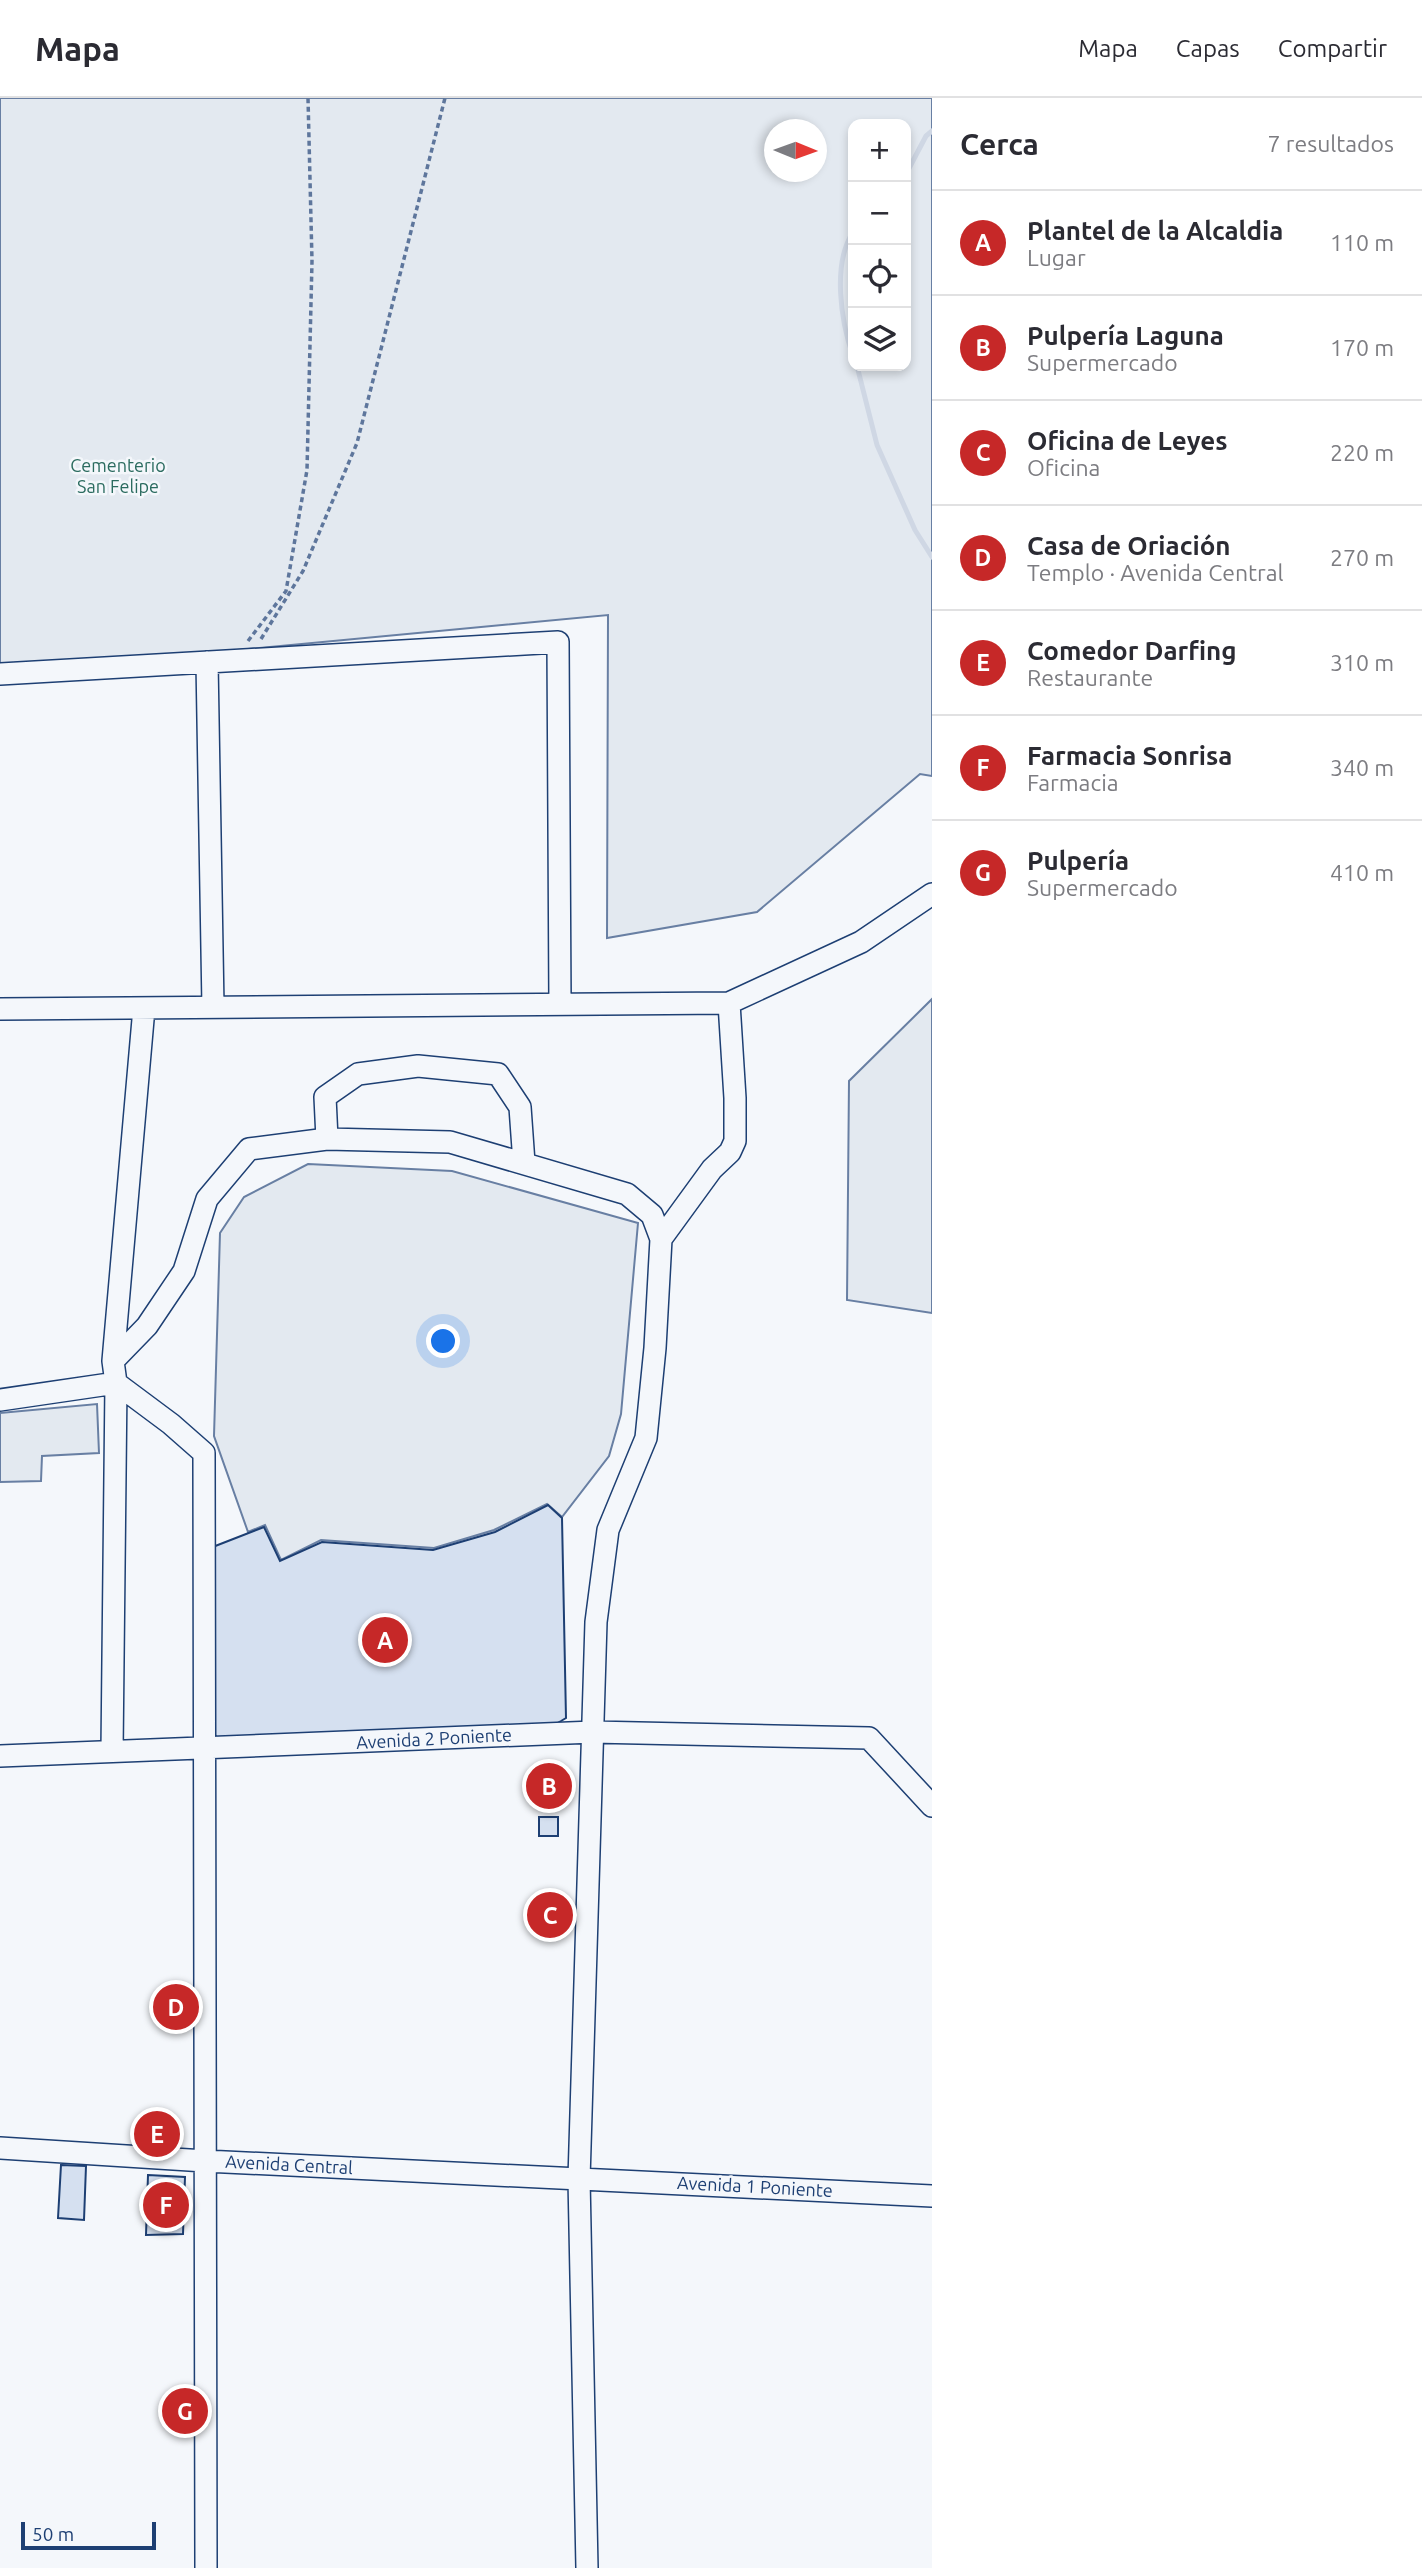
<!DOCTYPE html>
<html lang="es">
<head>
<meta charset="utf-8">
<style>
  body { margin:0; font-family:Ubuntu,sans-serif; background:#f7f7f7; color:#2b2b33 }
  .controls { position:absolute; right:21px; top:21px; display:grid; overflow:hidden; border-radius:14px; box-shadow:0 4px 10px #0003 }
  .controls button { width:63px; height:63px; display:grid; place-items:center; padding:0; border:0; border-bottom:2px solid #e1e1e2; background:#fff; color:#2b2b33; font:35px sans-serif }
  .compass { position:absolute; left:764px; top:21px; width:63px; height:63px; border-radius:50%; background:#fff; box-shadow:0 4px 10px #0003; rotate:91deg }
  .scale { position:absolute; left:21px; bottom:18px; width:135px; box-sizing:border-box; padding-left:7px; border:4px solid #1d3f73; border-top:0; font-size:19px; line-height:24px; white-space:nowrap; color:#1d3f73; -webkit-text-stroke:5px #f4f7fb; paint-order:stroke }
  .you { position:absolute; left:444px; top:1244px; width:24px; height:24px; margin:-18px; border:5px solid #fff; border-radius:50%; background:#1a73e8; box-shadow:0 0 0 10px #1a73e833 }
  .badge { display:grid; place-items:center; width:46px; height:46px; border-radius:50%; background:#c62828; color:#fff; font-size:23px; font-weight:700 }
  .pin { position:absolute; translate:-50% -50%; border:4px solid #fff; box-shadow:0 2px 7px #0006 }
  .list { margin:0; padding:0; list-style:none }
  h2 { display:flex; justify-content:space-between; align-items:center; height:91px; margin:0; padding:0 28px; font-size:30px }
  h2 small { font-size:23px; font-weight:400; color:#7c7c81 }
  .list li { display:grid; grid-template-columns:46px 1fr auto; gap:21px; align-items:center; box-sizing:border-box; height:105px; padding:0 28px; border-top:2px solid #e1e1e2 }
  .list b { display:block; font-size:26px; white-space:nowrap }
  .list p { margin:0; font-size:23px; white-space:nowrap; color:#7c7c81 }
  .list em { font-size:23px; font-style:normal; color:#7c7c81 }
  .icon { flex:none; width:38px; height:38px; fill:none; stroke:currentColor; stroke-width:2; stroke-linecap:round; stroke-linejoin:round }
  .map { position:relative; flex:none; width:932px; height:2470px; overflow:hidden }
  header { display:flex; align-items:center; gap:42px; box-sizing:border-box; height:98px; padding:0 35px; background:#fff; border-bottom:2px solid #e1e1e2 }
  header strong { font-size:33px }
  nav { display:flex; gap:38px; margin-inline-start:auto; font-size:24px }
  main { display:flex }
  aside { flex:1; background:#fff }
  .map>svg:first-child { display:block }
</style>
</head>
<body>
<header>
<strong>Mapa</strong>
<nav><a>Mapa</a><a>Capas</a><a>Compartir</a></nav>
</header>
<main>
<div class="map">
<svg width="932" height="2470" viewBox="0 0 932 2470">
  <rect width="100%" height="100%" fill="#f4f7fb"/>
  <!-- green -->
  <path fill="#e3e9f0" stroke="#687fa3" stroke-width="2" fill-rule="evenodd" d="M0,0H932V678L920,676L757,814L607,840L608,517L153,560L0,568ZM853,26H906V268H853ZM774,32H816V74H774Z
    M932,901V1215L847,1202L849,983Z
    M308,1066L452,1073L638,1125L621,1316L609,1358L562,1419L547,1406L494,1432L434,1450L321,1442L281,1462L265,1427L248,1434L214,1338L220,1135L244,1099Z
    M97,1306L99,1355L42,1358L41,1383L0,1384V1315Z"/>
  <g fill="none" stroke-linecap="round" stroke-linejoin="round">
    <!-- stream -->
    <path stroke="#cfd7e4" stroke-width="5" d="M906,76L926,38L932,33
      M853,134C832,166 841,224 853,258
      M857,268L877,347L915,432L932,459"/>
  </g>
  <!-- building -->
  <path fill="#d5e0f0" stroke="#1d3f73" stroke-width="2" d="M548,1407L562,1420L566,1620L561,1623L552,1628L215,1642L205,1452L264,1429L280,1463L322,1444L433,1452L495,1434Z
    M539,1678H560L559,1698H539Z
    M539,1719H558V1738H539Z
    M536,1813H563V1821H536Z
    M145,2025L168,2026V2047H145Z
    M61,2067L86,2068L84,2122L58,2120Z
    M148,2077L185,2079L183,2136L146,2137Z"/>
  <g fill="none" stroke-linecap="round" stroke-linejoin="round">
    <defs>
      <path id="minor" d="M207,564L213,909
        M0,576L558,544L560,906
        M0,911L729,905L861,844L932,796
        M327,1041L325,999L358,976L418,968L498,976L520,1009L524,1065
        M661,1141L712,1071L730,1054L735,1043V1000L729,905
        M113,1263L147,1228L184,1173L207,1101L249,1051L327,1041L450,1044L627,1096L652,1117L661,1141L655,1250L646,1340L608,1432L596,1524L579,2081L587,2470
        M0,1302L116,1285L171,1326L204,1355L206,2470
        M112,1653L116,1285L113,1263L144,910
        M0,1658L593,1634L869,1640L932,1708
        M0,2050L205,2063L932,2098"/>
    </defs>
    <!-- minor casing -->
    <use href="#minor" stroke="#1d3f73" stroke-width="24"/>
    <!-- path -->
    <path stroke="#5e769c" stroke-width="3.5" stroke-dasharray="5 3.5" stroke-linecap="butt" d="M261,541L303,473L357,345L445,0
      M248,543L286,493L307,372L312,163L308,0"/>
    <!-- minor -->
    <use href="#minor" stroke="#f4f7fb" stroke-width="21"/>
  </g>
  <g text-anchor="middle" stroke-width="5" stroke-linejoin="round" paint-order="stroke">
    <!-- park labels -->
    <g font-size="18" fill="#2c6c60" stroke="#f4f7fb">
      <text x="118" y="374">Cementerio<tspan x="118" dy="21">San Felipe</tspan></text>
    </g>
    <!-- street labels -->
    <g font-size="18" fill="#1d3f73" stroke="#f4f7fb">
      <text transform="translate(434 1641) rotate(-3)" y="6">Avenida 2 Poniente</text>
      <text transform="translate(289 2067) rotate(3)" y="6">Avenida Central</text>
      <text transform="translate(755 2089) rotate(3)" y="6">Avenida 1 Poniente</text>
    </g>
  </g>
</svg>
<div class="controls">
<button>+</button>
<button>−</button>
<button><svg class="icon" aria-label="locate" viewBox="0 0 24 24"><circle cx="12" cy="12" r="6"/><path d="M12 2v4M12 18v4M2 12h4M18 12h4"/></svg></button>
<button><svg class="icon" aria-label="layers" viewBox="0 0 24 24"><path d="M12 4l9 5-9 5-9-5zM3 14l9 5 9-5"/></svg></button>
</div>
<svg class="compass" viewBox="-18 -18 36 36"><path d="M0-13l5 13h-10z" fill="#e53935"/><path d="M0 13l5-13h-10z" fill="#7c7c81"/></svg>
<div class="scale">50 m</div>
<div class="you"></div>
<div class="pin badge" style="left:385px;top:1542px">A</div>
<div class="pin badge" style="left:549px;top:1688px">B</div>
<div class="pin badge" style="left:550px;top:1817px">C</div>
<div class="pin badge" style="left:176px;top:1909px">D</div>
<div class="pin badge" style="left:157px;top:2036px">E</div>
<div class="pin badge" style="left:166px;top:2107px">F</div>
<div class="pin badge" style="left:185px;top:2313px">G</div>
</div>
<aside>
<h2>Cerca<small>7 resultados</small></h2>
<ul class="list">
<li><span class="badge">A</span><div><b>Plantel de la Alcaldia</b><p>Lugar</p></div><em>110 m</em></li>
<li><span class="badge">B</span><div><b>Pulpería Laguna</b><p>Supermercado</p></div><em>170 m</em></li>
<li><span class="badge">C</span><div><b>Oficina de Leyes</b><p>Oficina</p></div><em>220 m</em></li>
<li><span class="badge">D</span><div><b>Casa de Oriación</b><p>Templo · Avenida Central</p></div><em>270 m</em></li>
<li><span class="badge">E</span><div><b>Comedor Darfing</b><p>Restaurante</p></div><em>310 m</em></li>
<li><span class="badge">F</span><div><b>Farmacia Sonrisa</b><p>Farmacia</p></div><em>340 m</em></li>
<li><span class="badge">G</span><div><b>Pulpería</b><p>Supermercado</p></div><em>410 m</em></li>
</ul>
</aside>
</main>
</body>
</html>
